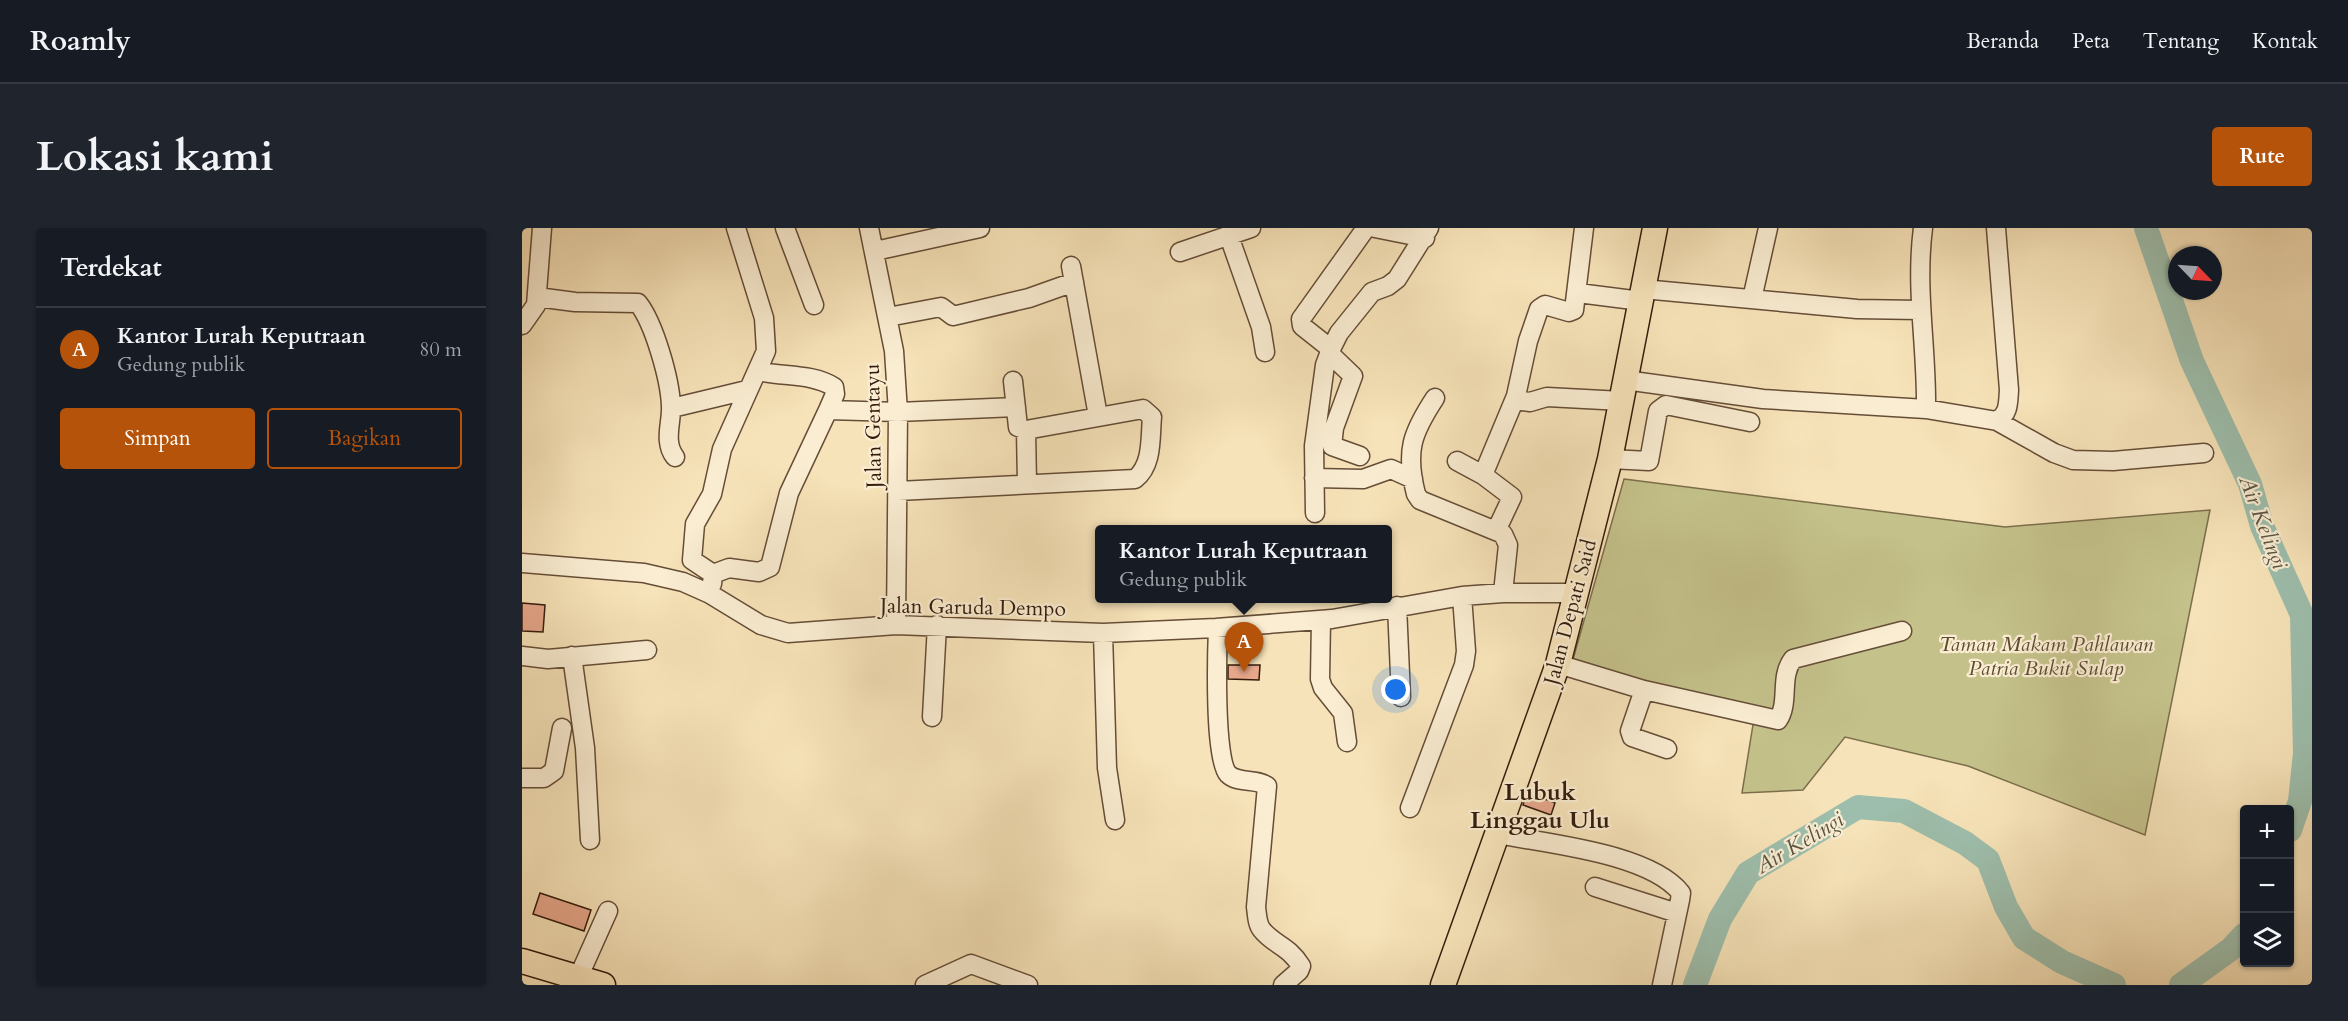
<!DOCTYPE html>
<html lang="id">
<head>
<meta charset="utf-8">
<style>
  body { margin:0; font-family:Cardo,serif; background:#20242c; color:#f1f3f6 }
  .controls { position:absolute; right:18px; bottom:18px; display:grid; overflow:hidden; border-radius:6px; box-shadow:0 2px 4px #0004 }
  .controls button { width:54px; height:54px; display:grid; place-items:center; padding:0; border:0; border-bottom:2px solid #363941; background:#171b24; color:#f1f3f6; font:30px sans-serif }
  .compass { position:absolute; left:1646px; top:18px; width:54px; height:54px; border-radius:50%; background:#171b24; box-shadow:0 2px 4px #0004; rotate:115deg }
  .you { position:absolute; left:874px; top:462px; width:21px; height:21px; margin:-15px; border:4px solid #fff; border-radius:50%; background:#1a73e8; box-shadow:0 0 0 9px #1a73e833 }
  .badge { display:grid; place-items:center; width:39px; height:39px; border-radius:50%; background:#b45309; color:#fff; font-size:20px; font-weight:700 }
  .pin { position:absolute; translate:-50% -50px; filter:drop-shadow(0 2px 3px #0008) }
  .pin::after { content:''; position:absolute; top:32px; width:21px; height:18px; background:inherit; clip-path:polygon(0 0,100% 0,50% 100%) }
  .popup { position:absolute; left:573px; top:297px; width:297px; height:78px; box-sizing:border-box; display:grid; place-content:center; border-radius:6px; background:#171b24; filter:drop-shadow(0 2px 4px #0005); font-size:20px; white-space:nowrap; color:#9ea1a6 }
  .popup b { font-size:22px; color:#f1f3f6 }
  .popup::after { content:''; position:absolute; left:50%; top:100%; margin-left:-12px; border:12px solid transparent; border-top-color:#171b24 }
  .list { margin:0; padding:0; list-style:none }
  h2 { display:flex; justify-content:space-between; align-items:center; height:78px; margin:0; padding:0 24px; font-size:26px }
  h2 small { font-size:20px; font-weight:400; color:#9ea1a6 }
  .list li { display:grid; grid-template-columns:39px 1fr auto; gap:18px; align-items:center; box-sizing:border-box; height:84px; padding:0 24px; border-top:2px solid #363941 }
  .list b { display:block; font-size:22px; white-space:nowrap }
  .list p { margin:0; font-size:20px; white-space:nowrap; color:#9ea1a6 }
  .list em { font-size:20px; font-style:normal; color:#9ea1a6 }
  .actions { display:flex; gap:12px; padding:18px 24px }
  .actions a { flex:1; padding:14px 0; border:2px solid #b45309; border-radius:6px; text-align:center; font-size:21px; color:#b45309 }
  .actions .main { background:#b45309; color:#fff }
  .icon { flex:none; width:33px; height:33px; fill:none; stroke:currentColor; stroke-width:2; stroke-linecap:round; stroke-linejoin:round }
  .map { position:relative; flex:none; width:1790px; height:757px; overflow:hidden; border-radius:6px }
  header { display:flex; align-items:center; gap:36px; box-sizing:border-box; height:84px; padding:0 30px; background:#171b24; border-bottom:2px solid #363941 }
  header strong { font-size:28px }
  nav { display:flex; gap:33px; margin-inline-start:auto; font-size:21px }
  .intro { display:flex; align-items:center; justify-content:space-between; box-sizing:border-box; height:144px; padding:0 36px }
  h1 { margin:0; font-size:42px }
  .button { padding:15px 27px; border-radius:6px; background:#b45309; color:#fff; font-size:21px; font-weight:700 }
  main { display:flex; gap:36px; padding:0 36px }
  aside { flex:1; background:#171b24; border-radius:6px; box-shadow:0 2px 4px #0004 }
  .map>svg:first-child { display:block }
</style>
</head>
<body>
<header>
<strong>Roamly</strong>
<nav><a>Beranda</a><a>Peta</a><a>Tentang</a><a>Kontak</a></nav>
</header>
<div class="intro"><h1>Lokasi kami</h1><a class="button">Rute</a></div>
<main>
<aside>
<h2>Terdekat<small></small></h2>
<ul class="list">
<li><span class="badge">A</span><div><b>Kantor Lurah Keputraan</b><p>Gedung publik</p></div><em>80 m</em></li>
</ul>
<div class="actions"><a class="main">Simpan</a><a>Bagikan</a></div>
</aside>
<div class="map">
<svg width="1790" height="757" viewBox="0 0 1790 757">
  <rect width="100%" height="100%" fill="#f7e3b9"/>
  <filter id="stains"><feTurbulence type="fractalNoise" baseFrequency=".00333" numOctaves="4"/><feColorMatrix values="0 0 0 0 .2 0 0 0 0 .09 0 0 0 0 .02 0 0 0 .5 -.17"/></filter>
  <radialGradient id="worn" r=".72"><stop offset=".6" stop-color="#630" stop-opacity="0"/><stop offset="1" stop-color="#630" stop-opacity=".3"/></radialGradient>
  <!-- green -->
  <path fill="#c4c18a" stroke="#7c6e4b" stroke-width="1.5" d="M1102,251L1483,299L1688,282L1623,607L1446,538L1323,509L1281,562L1220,565L1233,484L1050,435Z"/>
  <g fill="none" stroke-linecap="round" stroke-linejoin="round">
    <!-- river -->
    <path stroke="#9dbeac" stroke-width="24" d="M1624,0L1670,133L1728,256L1740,298L1780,387L1783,525L1778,573L1768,602
      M1173,757L1198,691L1226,645L1336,579L1382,583L1443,615L1466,632L1484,679L1502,710L1540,734L1592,757
      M1659,757L1709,721L1722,707"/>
  </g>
  <!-- building -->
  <path fill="#e6a78b" stroke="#341b0c" stroke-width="1.5" d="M0,375L23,377L21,404L0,403Z
    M706,437H738L737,452L706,451Z
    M1005,564L1033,575L1029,587L1001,577Z
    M18,665L69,682L62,703L11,686Z"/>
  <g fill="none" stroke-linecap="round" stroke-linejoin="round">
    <defs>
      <path id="minor" d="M263,0L292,77
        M347,0L372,123L376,184L374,397
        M853,0L903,10
        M1401,0C1393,61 1405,120 1404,181
        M1474,0L1487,162C1486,175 1487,186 1475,193
        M707,8L739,99L743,124
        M353,23L458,0
        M658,24L729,0
        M549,38L576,188
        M1121,61L1335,81L1398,82
        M1056,65L1119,73
        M15,69L53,74L116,75C132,95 148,151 149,178C150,194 141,214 153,229
        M1230,71L1246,0
        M366,89L419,79L431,88L507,70L552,54
        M0,97L14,77L20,0
        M809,121L780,98L779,91L844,0
        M807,125L831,148L812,200L810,218L838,228
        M236,143C260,149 290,145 312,159L313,166L306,182
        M1103,152L1241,171L1404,181L1475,193L1532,225L1551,232L1591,233L1682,225
        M491,153L496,199L504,202L505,256
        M994,168L1000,173L1008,174L1025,169L1100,173
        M913,170C890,205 883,223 894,266L898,272L981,306L986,317L981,365
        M150,180L225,162
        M1088,231L1127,233L1136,183L1144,177L1228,194
        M935,233L961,247L994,168L1006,113L1017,81L1023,77L1047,84L1052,82L1062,0
        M961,247L990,269L974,303
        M792,250L841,251L869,241L891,251
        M376,263L613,251C631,237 628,210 630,189L621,181L504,202
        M793,285L792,218L803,137L809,121L817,105L850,64L866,58L875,51L907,0
        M0,335L122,345L161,354L188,366L239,397L266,405L374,397L581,405L694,400L810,391L940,368L981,365H1056
        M191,346L207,340L237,344L248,339L267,265L306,182L376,184L494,179
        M190,356L191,346L170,332L173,296L190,266L200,221L244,123L242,90L214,0
        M875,378L879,469
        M799,392L798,451L801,460L821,485L825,514
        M696,400C695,424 692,531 706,546C716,556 734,550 745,558L734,679C735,686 735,696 740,702C752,717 766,717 779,738L777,743L761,757
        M581,405L585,540L593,592
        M0,428L26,431L125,422
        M50,428L63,520L68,612
        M1036,436L1122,462L1256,492C1268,474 1257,449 1271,431L1380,403
        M1122,462L1108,503L1110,509L1145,521
        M410,489L415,397
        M0,550H22L32,543L40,500
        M888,580L942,437L944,423L940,368
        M976,606C1025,616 1127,625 1159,665L1158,672L1140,757
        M1073,659L1155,685
        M56,750L86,683
        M403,757L449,736L506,757"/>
      <path id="major" d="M0,733L81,757
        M921,757L1036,436L1088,231L1133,0"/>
    </defs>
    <!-- minor casing -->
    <use href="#minor" stroke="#654d37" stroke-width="21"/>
    <!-- major casing -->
    <use href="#major" stroke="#341b0c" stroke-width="27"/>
    <!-- minor -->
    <use href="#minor" stroke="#faedd2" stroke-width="18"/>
    <!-- major -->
    <use href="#major" stroke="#f7e3b9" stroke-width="24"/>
  </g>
  <g text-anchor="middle" stroke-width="4.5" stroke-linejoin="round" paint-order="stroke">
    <!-- street labels -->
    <g font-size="21" fill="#341b0c" stroke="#faedd2">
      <text transform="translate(351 198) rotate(-91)" y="7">Jalan Gentayu</text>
      <text transform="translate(451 379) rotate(1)" y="7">Jalan Garuda Dempo</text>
      <text transform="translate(1048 384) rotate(-75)" y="7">Jalan Depati Said</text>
    </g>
    <!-- park labels -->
    <g font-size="21" font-style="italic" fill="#5f4d32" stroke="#faedd2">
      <text x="1524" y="423">Taman Makam Pahlawan<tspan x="1524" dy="24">Patria Bukit Sulap</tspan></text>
    </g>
    <!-- water labels -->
    <g font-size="22" font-style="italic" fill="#595444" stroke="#faedd2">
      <text transform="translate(1742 294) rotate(69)" y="8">Air Kelingi</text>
      <text transform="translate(1277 614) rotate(-31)" y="8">Air Kelingi</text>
    </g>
    <!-- quarter labels -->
    <g font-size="24" font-weight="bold" fill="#341b0c" stroke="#faedd2">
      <text x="1018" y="572">Lubuk<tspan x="1018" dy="28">Linggau Ulu</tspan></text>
    </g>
  </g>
  <rect width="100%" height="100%" filter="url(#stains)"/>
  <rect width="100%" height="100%" fill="url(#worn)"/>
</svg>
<div class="controls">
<button>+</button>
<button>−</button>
<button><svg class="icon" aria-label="layers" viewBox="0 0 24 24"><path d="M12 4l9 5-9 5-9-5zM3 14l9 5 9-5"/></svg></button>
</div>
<svg class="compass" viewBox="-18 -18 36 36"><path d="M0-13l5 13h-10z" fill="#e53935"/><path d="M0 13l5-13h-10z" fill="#9ea1a6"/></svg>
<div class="you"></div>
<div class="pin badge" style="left:722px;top:444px">A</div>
<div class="popup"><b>Kantor Lurah Keputraan</b>Gedung publik</div>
</div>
</main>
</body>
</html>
